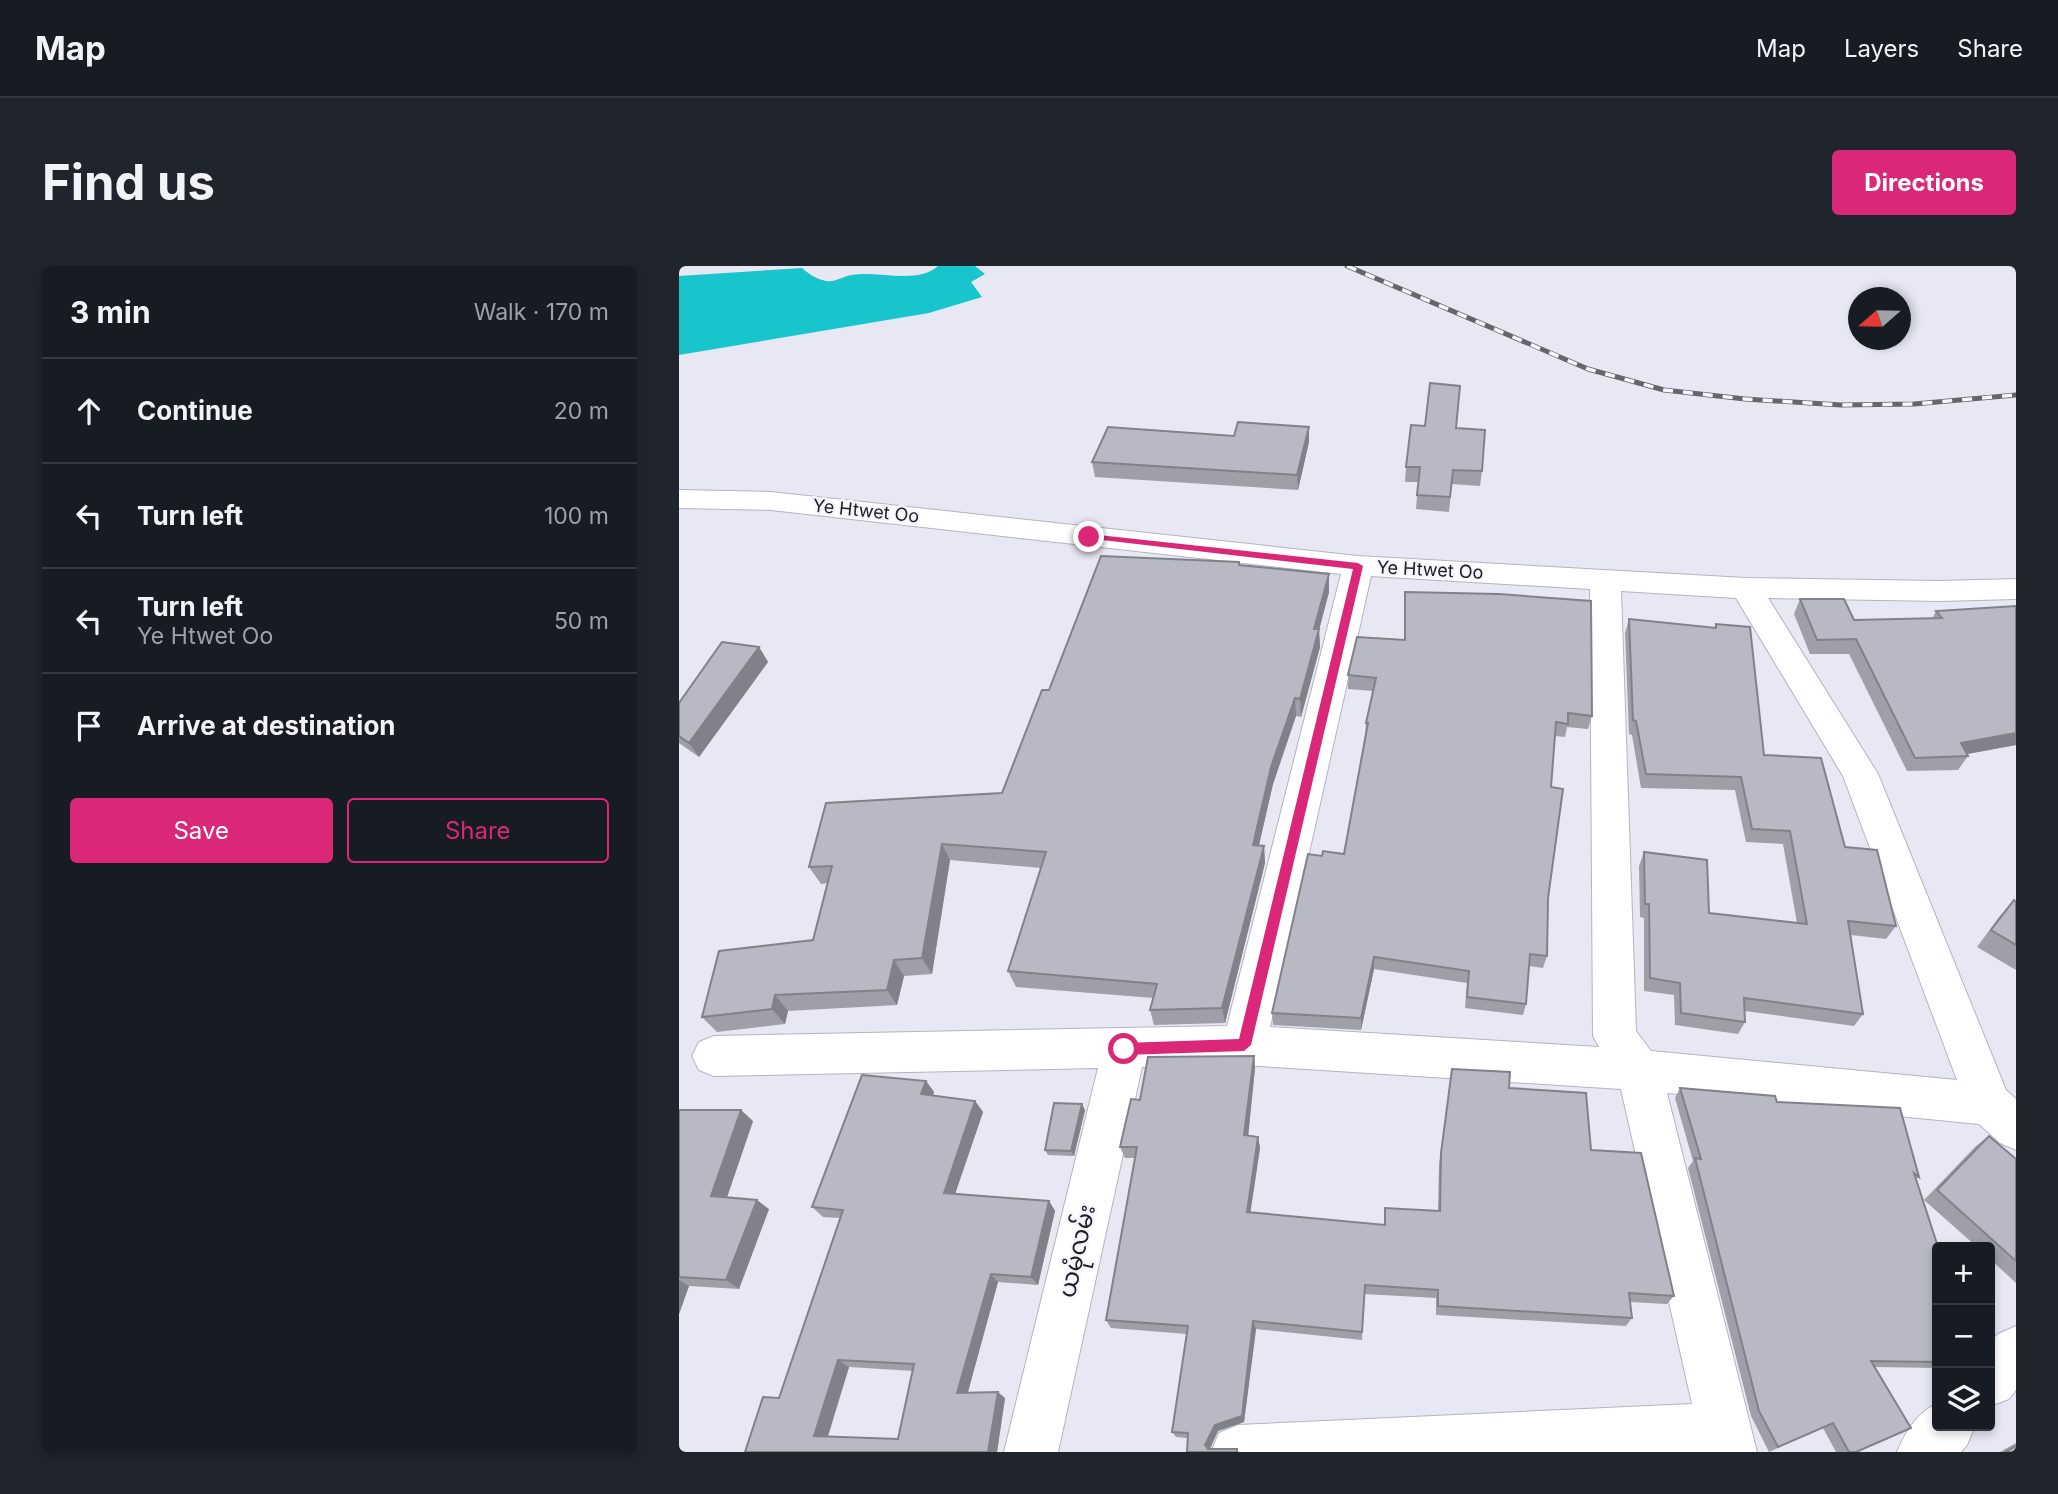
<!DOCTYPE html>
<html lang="en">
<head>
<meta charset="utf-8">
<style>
  body { margin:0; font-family:Inter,"Noto Sans Myanmar",sans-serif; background:#20242c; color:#f1f3f6 }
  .controls { position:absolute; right:21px; bottom:21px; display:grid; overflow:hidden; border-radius:7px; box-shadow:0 4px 10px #0003 }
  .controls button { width:63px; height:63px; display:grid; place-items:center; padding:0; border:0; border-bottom:2px solid #363941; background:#171b24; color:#f1f3f6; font:35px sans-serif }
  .compass { position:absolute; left:1169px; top:21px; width:63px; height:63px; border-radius:50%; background:#171b24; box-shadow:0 4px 10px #0003; rotate:250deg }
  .stop { position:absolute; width:21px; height:21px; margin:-16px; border:5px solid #db2777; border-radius:50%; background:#fff }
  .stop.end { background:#db2777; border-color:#fff; box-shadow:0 2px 7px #0008 }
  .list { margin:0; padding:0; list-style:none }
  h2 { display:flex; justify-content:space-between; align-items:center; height:91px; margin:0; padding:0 28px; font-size:30px }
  h2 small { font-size:23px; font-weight:400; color:#9ea1a6 }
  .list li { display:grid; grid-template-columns:46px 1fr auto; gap:21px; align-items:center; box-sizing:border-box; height:105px; padding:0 28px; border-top:2px solid #363941 }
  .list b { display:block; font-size:26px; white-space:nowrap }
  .list p { margin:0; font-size:23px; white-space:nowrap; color:#9ea1a6 }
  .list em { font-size:23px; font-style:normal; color:#9ea1a6 }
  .actions { display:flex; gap:14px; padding:21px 28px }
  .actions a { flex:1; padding:16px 0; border:2px solid #db2777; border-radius:7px; text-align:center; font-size:24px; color:#db2777 }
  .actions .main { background:#db2777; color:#fff }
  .icon { flex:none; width:38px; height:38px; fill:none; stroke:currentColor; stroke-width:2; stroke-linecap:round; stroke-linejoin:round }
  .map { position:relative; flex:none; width:1337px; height:1186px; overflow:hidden; border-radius:7px }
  header { display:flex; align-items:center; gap:42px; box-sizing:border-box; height:98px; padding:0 35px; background:#171b24; border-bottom:2px solid #363941 }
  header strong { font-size:33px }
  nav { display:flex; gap:38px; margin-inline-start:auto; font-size:24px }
  .intro { display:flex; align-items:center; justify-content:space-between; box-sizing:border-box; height:168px; padding:0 42px }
  h1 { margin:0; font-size:49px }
  .button { padding:18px 32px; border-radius:7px; background:#db2777; color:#fff; font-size:24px; font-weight:700 }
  main { display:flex; gap:42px; padding:0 42px }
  aside { flex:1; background:#171b24; border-radius:7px; box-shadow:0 4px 10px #0003 }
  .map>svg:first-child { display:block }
</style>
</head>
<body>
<header>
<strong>Map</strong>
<nav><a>Map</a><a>Layers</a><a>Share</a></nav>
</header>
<div class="intro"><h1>Find us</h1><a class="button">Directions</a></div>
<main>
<aside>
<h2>3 min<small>Walk · 170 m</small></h2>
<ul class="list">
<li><svg class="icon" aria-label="ahead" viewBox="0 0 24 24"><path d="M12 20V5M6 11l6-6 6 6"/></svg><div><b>Continue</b></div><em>20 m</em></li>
<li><svg class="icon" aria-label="left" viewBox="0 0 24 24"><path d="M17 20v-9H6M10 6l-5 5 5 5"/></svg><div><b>Turn left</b></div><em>100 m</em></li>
<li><svg class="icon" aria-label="left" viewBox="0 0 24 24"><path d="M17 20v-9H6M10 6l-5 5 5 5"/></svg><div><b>Turn left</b><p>Ye Htwet Oo</p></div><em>50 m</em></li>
<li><svg class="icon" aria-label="arrive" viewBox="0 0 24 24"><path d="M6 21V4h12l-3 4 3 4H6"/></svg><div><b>Arrive at destination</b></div></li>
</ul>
<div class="actions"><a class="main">Save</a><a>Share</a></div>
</aside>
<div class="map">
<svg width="1337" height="1186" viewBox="0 0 1337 1186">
  <rect width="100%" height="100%" fill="#e7e8f4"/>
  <!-- water -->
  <path fill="#19c5cd" d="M259,0H296L306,8L292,16L303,31L250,47L0,89V10L123,2C130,8 137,13 147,15C155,17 164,10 173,9C199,4 237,19 259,0Z"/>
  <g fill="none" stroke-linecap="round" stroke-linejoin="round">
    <defs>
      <path id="street" d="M0,224L92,226L679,290L1067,312L1260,315L1337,313V333L1260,335L1089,332L1199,508L1327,824L1337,833V884L1321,877L1300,858L988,827L1078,1186H532L540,1167L559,1159L1013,1138L942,823L565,799L463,801L379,1186H325L419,802L35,810L20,804L13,790L20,776L35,770L548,760L662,308L92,244L0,242ZM692,310L911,323L914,770L920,781L591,761ZM942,325L1057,332L1164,510L1278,814L972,785L957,765Z
        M1337,1060V1124L1330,1133L1311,1140V1076L1319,1068Z
        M1258,1138V1160H1296L1288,1179L1282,1186H1218C1226,1167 1238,1146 1258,1138Z"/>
    </defs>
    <!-- street casing -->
    <use href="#street" stroke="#b3b4bf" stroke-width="2"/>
    <!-- street -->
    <use href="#street" fill="#fff" fill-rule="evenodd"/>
    <defs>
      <path id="rail" d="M668,0L909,103L985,124L1066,133L1162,139L1235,138L1337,129"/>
    </defs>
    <!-- rail casing -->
    <use href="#rail" stroke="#65656c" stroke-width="5"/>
    <!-- rail -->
    <use href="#rail" stroke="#f5f6ff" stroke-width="3.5" stroke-dasharray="10" stroke-linecap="butt"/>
  </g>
  <!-- wall -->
  <path fill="#9e9fa9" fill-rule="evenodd" d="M777,162L803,205L801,220L773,218L770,246L737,243L739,216H726L727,201Z
    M630,176L619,224L416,211L413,196Z
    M560,299L650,326L640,364L641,381L622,451L617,450L594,518L580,579L585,580L586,597L546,757L475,759L471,744L474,732L337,721L329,705L362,602L271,594L253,708L225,710L218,739L109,745L106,758L38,766L23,751L134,674L148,617L142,618L130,601L323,527L370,424Z
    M726,326L913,450L909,463L888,461L886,471L876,470L872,521L868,690L864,702L850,700L847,738L844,749L786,742L788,717L695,703L682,764L594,759L593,747L643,590L665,588L686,470L687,457L694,425L669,423V409L725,374Z
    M1121,333L1175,354L1253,353L1257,345L1337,340V479L1288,488L1289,490L1279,504L1228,505L1170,388H1131L1115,348Z
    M950,353L1035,362L1037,358L1085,489L1166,581L1217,660L1207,673L1172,669L1184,748L1175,760L1066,745V756L1059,768L996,759L995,729L965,725V652L961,651L960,600L965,586L1030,647L1118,657L1104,578L1067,576L1056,524L962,522L953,469L950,468L946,367Z
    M80,381L89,396L20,491L0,477V437Z
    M1335,634L1337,636V704L1298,681L1320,651Z
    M575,790L576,802L569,870L579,871L581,882L571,946L705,959L759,945L760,898L773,803L830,822L912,884L995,1030L988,1038L951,1036L953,1052L947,1060L757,1049V1032L685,1028L683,1074L577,1063L565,1156L539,1165L530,1183H558L560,1186H508V1172L497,1171L493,1166L508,1068L432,1062L427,1054L456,892H446L441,881L461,834Z
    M247,815L255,826L254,830L296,835L304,846L276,928L370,935L376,945L359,1019L319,1016L289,1126L326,1132L318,1186H66L100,1132L161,952L144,951L133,941ZM170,1101L234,1105L219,1173L149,1171Z
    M1001,822L1098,836L1221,842L1240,911L1237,913L1258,981V1102L1196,1101L1177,1186H1157L1144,1162L1090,1186L1072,1150L1009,902L1014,895L996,832Z
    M0,844L74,855L48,931L90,943L60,1023L10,1020L0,1048Z
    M406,844L395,890L369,889L366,884Z
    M1310,870L1337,893V1017L1311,993V981H1298L1245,934L1297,880Z
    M1337,1177V1186H1321Z"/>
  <!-- shaded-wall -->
  <path fill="#818289" d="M630,161V176L619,224L618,209Z
    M650,308V326L640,364L641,381L622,451L621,433L635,363Z
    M80,381L89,396L20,491L10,477Z
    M616,432L617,450L594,518L576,596L574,579L592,501Z
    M1337,467V479L1277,490L1282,477Z
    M263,578L271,594L253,708L243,692Z
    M585,580L586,597L546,757L543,742Z
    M695,691V703L682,764V752Z
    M215,694L225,710L218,739L208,724Z
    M96,729L109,745L106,758L93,743Z
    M575,790L576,802L568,881L565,869Z
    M247,815L255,826L250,839L242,828Z
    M296,835L304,846L273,937L265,927Z
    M403,838L406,844L395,890L392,885Z
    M62,844L74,855L45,940L32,930Z
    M579,871L581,882L570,956L568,946Z
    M78,934L90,943L60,1023L47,1014Z
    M370,935L376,945L359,1019L352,1011Z
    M312,1008L319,1016L287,1133L278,1127Z
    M0,1014L10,1020L0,1048Z
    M574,1055L577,1063L565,1156L539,1165L530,1185L526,1179Z
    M159,1094L170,1101L147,1175L135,1170Z
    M319,1126L326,1132L318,1186H309Z"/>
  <!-- building -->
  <path fill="#b8b9c4" stroke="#818289" stroke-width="2" fill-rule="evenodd" d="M751,117L781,120L777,162L806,164L803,205L774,204L771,231L738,229L741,201H727L732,159L746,160Z
    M559,156L630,161L618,209L413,196L429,161L555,170Z
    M422,290L560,296V299L650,308L635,363H640L621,433L616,432L592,501L574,579L585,580L543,742L471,744L478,718L329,705L367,586L263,578L243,692L215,694L208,724L96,729L93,743L23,751L40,685L134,674L153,600L130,601L147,537L323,527L363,424H370Z
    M726,326L820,328L912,335L913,450L889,447V458L877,456L872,521L884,523L869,632L868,690L851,688L847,738L788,731L790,705L695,691L682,752L593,747L629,588L643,590L644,585L665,588L689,457H687L697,412L669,409L678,371L726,374Z
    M1121,333H1165L1175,354L1263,352L1257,345L1337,340V467L1282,477L1289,490L1236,492L1177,373L1138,374Z
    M950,353L1037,362V358L1071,361L1085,489L1142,492L1166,581L1198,584L1217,660L1169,655L1184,748L1065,732L1066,756L1002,747L1001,717L971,712L970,638H966L965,586L1028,594L1030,647L1128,658L1111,565L1073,563L1062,511L967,508L957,455L954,454Z
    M43,376L80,381L10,477L0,470V437Z
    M1335,634L1337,636V679L1312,664Z
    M575,790L565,869L579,871L568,946L706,959V942L761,945L762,887L773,803L831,806L830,822L907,827L912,884L962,887L995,1030L950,1027L953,1052L759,1040V1024L686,1019L683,1066L574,1055L563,1150L536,1159L526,1179L529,1183H558V1186H508L509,1167L493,1166L509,1060L427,1054L458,881H441L452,833L461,834L469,791Z
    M183,809L247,815L242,828L296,835L265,927L370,935L352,1011L312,1008L278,1127L319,1126L309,1186H66L84,1131L100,1132L164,944L133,941ZM159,1094L235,1098L219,1173L135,1170Z
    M1001,822L1096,830L1098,836L1221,842L1240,911L1235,907L1259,981L1258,1096L1192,1095L1232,1162L1177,1186H1170L1154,1157L1099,1181L1080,1145L1016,892L1022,893Z
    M375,837L403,838L392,885L366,884Z
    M0,844H62L32,930L78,934L47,1014L0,1011Z
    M1310,870L1337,893V995L1258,924Z
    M1337,1180V1186H1326Z"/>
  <!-- route -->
  <path fill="#db2777" d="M410,268L679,297L684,300L572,779L565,785L445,789L439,783L445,777L560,773L674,303L406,272V269Z"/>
  <g text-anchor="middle" stroke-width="5" stroke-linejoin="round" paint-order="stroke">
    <!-- far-street labels -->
    <g font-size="18" fill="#202024" stroke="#f5f6ff">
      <text transform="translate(187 245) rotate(6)" y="6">Ye Htwet Oo</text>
      <text transform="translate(751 304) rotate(3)" y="6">Ye Htwet Oo</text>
    </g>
    <!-- near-street labels -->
    <g font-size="24" fill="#202024" stroke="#f5f6ff">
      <text transform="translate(398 985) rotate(-77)" y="8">ယမုံလမ်း</text>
    </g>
  </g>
</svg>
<div class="controls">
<button>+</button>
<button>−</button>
<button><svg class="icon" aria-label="layers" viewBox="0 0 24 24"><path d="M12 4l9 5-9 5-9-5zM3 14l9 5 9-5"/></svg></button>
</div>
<svg class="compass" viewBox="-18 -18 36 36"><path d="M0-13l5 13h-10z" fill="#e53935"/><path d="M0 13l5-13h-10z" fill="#9ea1a6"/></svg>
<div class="stop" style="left:445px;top:783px"></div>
<div class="stop end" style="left:410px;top:271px"></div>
</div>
</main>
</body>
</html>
